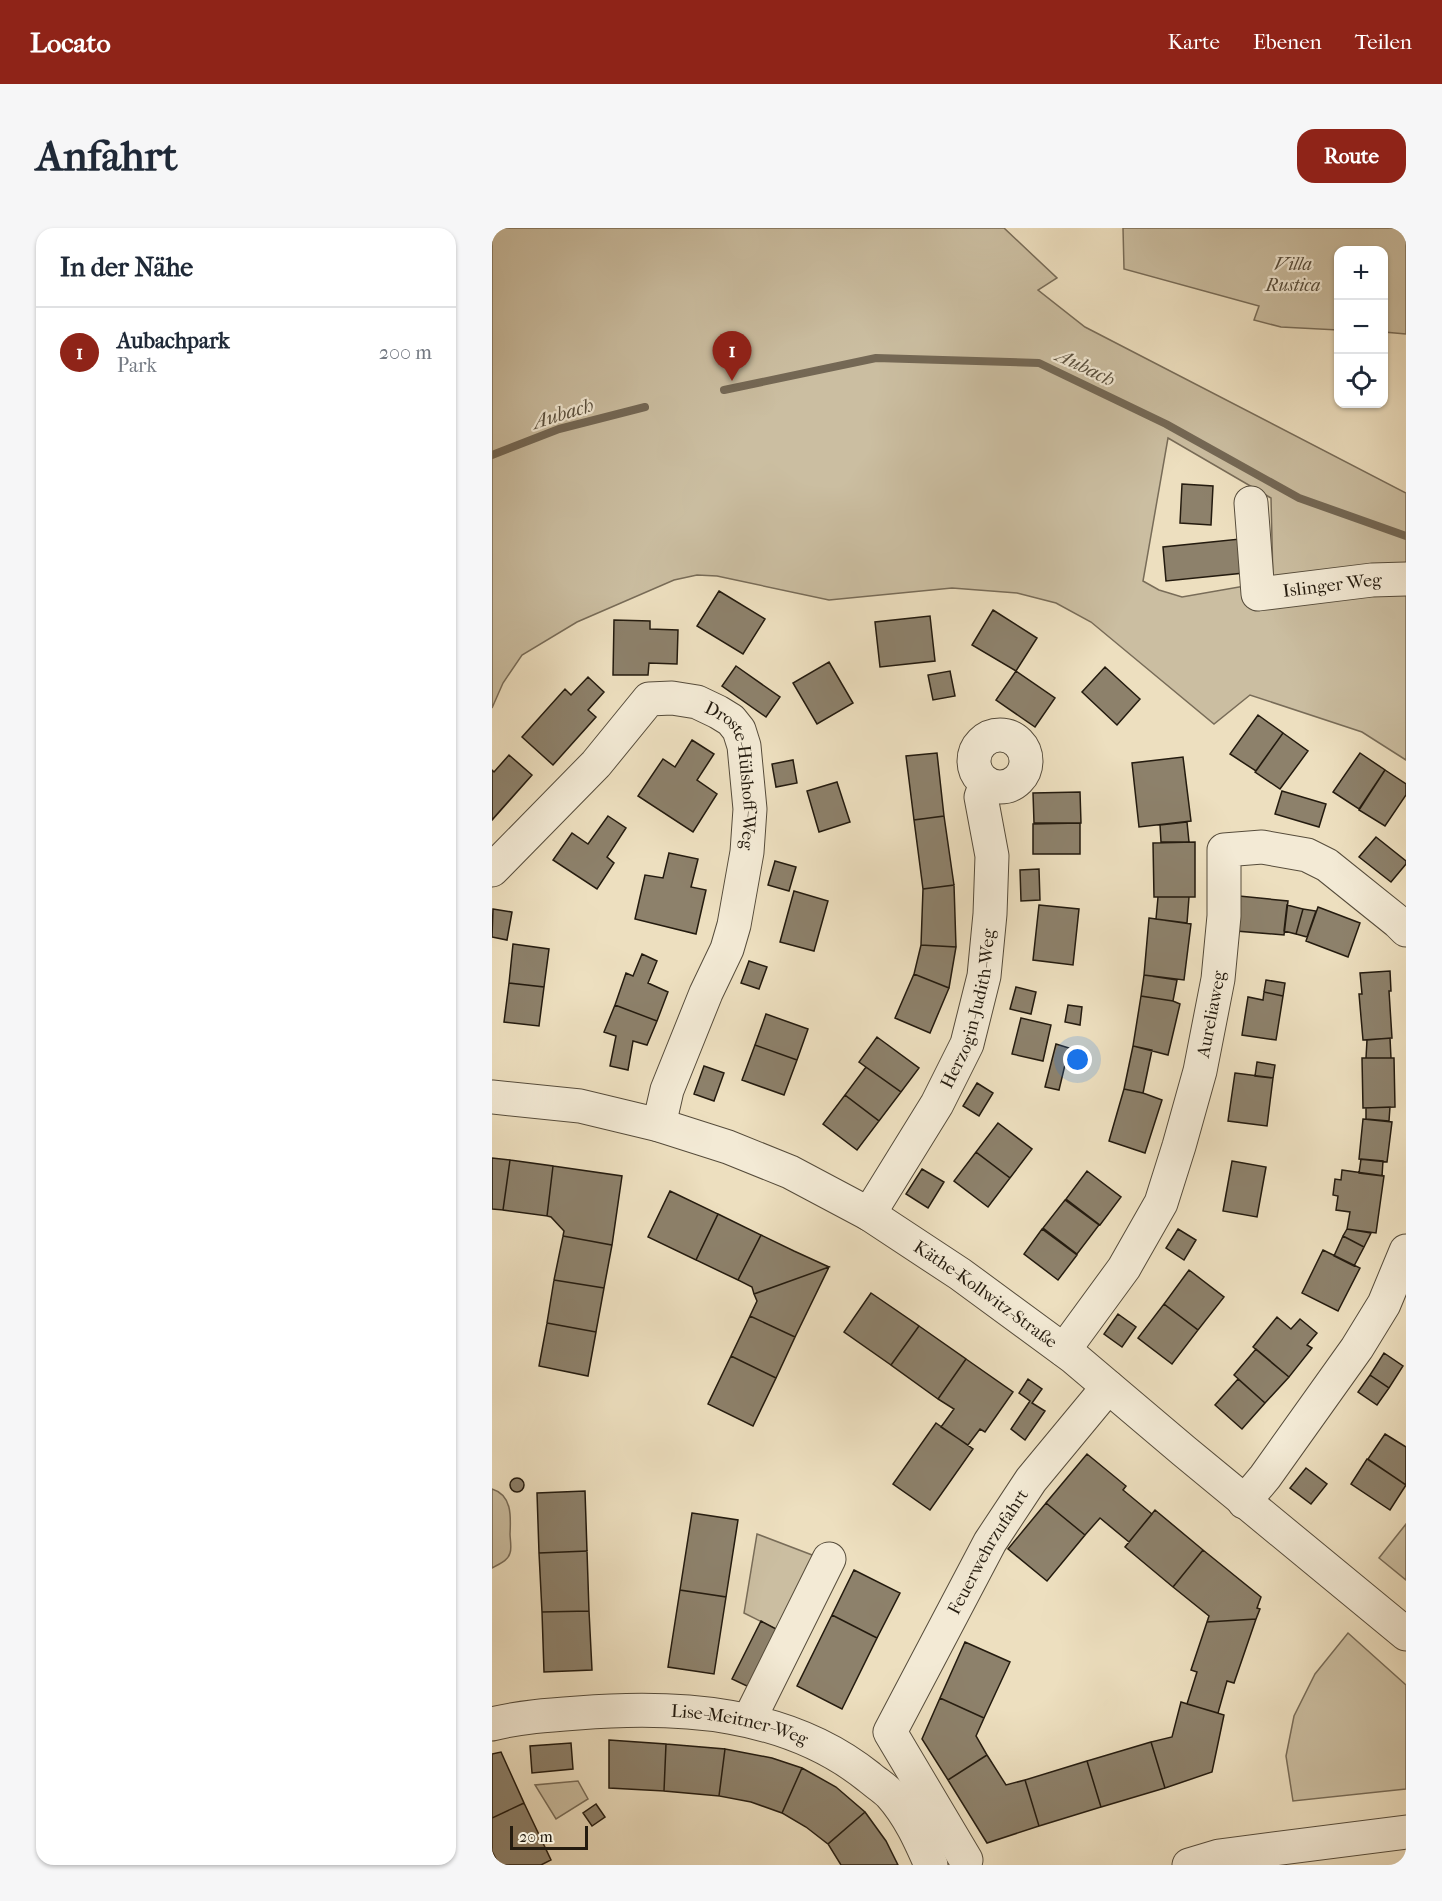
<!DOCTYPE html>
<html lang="de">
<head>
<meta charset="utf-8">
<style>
  body { margin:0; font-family:"IM FELL French Canon",serif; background:#f6f6f7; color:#1f2937 }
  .controls { position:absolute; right:18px; top:18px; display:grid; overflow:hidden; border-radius:12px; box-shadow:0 2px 4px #0004 }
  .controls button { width:54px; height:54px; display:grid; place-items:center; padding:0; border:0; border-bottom:2px solid #e0e1e3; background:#fff; color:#1f2937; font:30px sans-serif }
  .scale { position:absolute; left:18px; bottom:15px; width:78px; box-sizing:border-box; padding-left:6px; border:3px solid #241b0f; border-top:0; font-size:16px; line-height:21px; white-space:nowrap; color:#241b0f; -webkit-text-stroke:4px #f3ead5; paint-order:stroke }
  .you { position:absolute; left:586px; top:832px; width:21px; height:21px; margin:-15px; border:4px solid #fff; border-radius:50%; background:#1a73e8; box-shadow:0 0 0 9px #1a73e833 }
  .badge { display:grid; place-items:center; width:39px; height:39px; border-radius:50%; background:#8f2418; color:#fff; font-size:20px; font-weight:700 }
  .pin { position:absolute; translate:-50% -50px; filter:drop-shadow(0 2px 3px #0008) }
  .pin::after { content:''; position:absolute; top:32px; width:21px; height:18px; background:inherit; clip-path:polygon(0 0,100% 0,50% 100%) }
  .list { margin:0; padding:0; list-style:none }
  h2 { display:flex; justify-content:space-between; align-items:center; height:78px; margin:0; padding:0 24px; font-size:26px }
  h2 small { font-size:20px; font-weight:400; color:#747a83 }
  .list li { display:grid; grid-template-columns:39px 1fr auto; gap:18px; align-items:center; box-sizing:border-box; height:90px; padding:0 24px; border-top:2px solid #e0e1e3 }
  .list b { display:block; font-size:22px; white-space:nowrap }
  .list p { margin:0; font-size:20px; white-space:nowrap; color:#747a83 }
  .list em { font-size:20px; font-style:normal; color:#747a83 }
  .icon { flex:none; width:33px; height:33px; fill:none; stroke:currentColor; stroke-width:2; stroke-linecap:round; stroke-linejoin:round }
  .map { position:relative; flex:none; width:914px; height:1637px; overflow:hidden; border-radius:18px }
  header { display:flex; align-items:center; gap:36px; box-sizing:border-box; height:84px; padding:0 30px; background:#8f2418; color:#fff }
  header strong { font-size:28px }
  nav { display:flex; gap:33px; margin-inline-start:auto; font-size:21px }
  .intro { display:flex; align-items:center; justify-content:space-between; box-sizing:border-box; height:144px; padding:0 36px }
  h1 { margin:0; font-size:42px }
  .button { padding:15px 27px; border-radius:18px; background:#8f2418; color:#fff; font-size:21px; font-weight:700 }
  main { display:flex; gap:36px; padding:0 36px }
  aside { flex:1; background:#fff; border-radius:18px; box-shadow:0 2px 4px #0004 }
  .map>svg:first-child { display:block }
</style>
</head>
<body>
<header>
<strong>Locato</strong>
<nav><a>Karte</a><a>Ebenen</a><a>Teilen</a></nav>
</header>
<div class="intro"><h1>Anfahrt</h1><a class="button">Route</a></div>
<main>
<aside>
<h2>In der Nähe<small></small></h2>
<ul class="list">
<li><span class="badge">1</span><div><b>Aubachpark</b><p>Park</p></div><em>200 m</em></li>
</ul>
</aside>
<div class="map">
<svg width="914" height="1637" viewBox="0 0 914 1637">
  <rect width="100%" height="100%" fill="#eddfbf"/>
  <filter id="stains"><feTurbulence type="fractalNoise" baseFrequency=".00333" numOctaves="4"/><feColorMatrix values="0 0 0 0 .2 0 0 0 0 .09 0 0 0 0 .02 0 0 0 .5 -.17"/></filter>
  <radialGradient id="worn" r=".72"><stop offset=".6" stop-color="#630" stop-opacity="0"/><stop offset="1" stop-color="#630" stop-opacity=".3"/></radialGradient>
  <!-- green -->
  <path fill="#cbbea1" stroke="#786c58" stroke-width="1.5" fill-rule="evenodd" d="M0,0H512L565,50L546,62L593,99L914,265V532L870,504L758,467L722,496L599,394L564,375L525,365L460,360L337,372L225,348L205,347L182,352L85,394L30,427L11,455L0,480ZM676,210L779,270L781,353L690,369L667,362L651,353Z
    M631,0H914V106L892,104V22H846V102L789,99L762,92L767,78L632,41Z
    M0,1261C20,1267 19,1288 18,1306C18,1311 20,1320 18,1325C16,1333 7,1336 0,1340Z
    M914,1296V1352L887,1330Z
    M265,1306L328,1330L292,1405L252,1385Z
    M856,1405L914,1457V1561L801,1573L794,1528L802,1488L823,1446Z
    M86,1553L96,1571L64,1591L43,1557Z"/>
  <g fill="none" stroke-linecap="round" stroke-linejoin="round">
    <!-- stream -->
    <path stroke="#746855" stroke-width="8" d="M232,162L384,130L547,135L674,196L807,270L914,308
      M0,227L67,201L153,179"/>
  </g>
  <!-- building -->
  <path fill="#8d816b" stroke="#241b0f" stroke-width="1.5" d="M690,256L721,258L719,297L688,295Z
    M748,311L752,345L674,353L671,319Z
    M227,363L273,391L251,426L205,398Z
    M501,382L545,410L524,443L480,417Z
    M438,388L443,433L388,439L383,394Z
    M122,392L158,393V401L186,402L185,436L157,435L156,447H121Z
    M337,434L361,475L325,496L301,455Z
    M244,438L288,469L274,489L230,458Z
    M613,439L648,471L625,497L590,464Z
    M458,443L463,468L441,472L436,447Z
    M524,443L563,470L543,499L504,472Z
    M96,449L112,464L96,482L104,489L61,537L30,509L73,461L79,467Z
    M766,487L791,505L764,543L738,526Z
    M791,505L816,523L788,561L763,544Z
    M200,512L222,526L205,552L225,566L201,604L146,568L171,531L183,539Z
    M445,525L452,588L422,592L414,528Z
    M868,525L893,542L867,581L841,564Z
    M17,527L40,547L0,592V542L2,544Z
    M691,529L699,593L647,599L640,535Z
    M301,532L305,555L284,559L280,536Z
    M893,542L914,556V567L893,598L867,582Z
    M345,554L358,594L327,604L315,563Z
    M790,563L834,576L827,599L783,586Z
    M588,564L589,595H542L541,565Z
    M116,588L134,600L115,629L122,635L105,661L61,632L80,605L96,616Z
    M452,588L462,657L431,661L422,592Z
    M695,594L697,614H669L668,597Z
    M588,595V626H541V596Z
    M884,609L914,633V636L899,654L867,629Z
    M703,614V669H662L661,615Z
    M177,625L206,631L199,659L214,662L204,706L143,691L153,647L171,650Z
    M283,633L304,639L297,663L276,657Z
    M547,641L548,672L529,673L528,642Z
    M462,657L464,719L429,717L431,661Z
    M302,663L336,673L322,723L288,714Z
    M747,668L796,673L792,707L744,703Z
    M666,669H697L695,695L664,691Z
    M547,677L587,681L581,737L541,732Z
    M795,677L811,681L804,706L792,703Z
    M826,679L868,695L856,729L814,713Z
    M1,681L20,684L15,712L0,709Z
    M811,681L824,683L815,709L804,706Z
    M657,690L699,696L692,752L652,747Z
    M21,716L57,721L52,759L17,755Z
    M429,717L464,719L457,760L422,746Z
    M150,726L165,733L156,755L176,764L165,793L123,777L134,745L141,748Z
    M257,733L275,739L267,761L249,755Z
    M898,743L899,763H897L900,810L871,812L867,766H870L868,745Z
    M422,746L457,760L438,805L403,790Z
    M652,747L685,752L681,773L649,768Z
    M774,752L793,755L791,768L772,764Z
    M17,755L52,759L47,798L12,794Z
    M524,759L544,764L539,786L518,781Z
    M772,764L791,768L784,812L750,807L756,769L771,772Z
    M649,768L681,773L688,776L676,827L641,818Z
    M123,777L165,793L155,817L141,813L136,842L118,838L124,808L112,804Z
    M576,777L590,779L588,797L573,794Z
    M274,786L316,801L305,832L263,817Z
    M529,790L559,797L551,833L520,826Z
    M385,809L427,840L409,864L367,834Z
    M898,810L899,830H874L875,812Z
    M564,816L577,820L567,862L553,859Z
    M263,817L305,832L292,867L250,852Z
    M641,818L660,822L651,865L632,861Z
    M870,830H902L903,879L871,880Z
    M765,834L783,837L781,850L763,848Z
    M212,838L232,845L222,873L202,866Z
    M374,839L409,864L387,893L353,867Z
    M743,845L781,850L775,898L736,893Z
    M485,855L501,865L487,888L471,878Z
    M632,861L651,865L670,872L653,925L617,913Z
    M353,867L387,893L365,922L331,896Z
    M898,879L897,893L874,891V880Z
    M871,891L900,894L895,934L867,931Z
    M506,895L540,921L518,950L484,924Z
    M484,924L518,950L496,979L462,953Z
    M0,930L18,932L11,982L0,981Z
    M869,931L891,933L890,948L867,945Z
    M18,932L61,938L55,988L11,982Z
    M740,933L774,939L765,989L731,983Z
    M61,938L130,948L120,1017L71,1008L72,1003L59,989L55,988Z
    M430,941L452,954L436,980L414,966Z
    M850,942L892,948L884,1005L855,1001L858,984L844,982L846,968L841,967L843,951L849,952Z
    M595,943L629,969L608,997L574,971Z
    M178,963L226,986L204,1032L156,1009Z
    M573,972L607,997L585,1026L551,1000Z
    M226,986L269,1007L246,1052L204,1032Z
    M550,1001L585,1027L566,1052L532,1026Z
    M686,1001L704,1012L692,1032L674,1020Z
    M855,1001L879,1005L872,1019L851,1008Z
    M269,1007L302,1023L337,1039L262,1066L260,1059L246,1052Z
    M71,1008L120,1017L112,1060L62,1052Z
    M851,1008L872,1019L862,1038L842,1028Z
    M831,1022L868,1040L846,1083L810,1065Z
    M337,1039L303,1109L258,1088L265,1073L262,1066Z
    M697,1042L732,1069L706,1102L672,1076Z
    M62,1052L112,1060L104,1104L55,1095Z
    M379,1065L427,1098L399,1137L352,1104Z
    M672,1076L706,1102L680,1136L646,1110Z
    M626,1086L644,1099L630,1119L612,1106Z
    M258,1088L303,1109L284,1150L239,1128Z
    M785,1089L799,1101L808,1091L825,1105L815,1117L820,1120L797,1149L761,1119Z
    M55,1095L104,1104L96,1148L47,1138Z
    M427,1098L474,1131L446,1171L399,1137Z
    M764,1121L797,1149L773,1175L742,1147Z
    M892,1125L911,1138L897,1160L878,1147Z
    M239,1128L284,1150L261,1198L216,1176Z
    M474,1131L521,1164L493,1204L488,1201L476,1217L449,1199L462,1181L446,1171Z
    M878,1147L897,1160L885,1177L866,1164Z
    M536,1151L550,1161L540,1175L553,1183L533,1212L519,1201L538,1173L527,1165Z
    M746,1151L773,1175L750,1201L723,1177Z
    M444,1195L481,1221L438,1282L401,1256Z
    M893,1206L914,1219V1257L876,1231Z
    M595,1226L634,1258L631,1262L660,1286L637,1314L608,1290L593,1307L554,1275Z
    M875,1231L914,1257L898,1282L859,1256Z
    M814,1240L835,1256L819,1276L798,1260Z
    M18 1257a7 7 0 1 1 14 0a7 7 0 1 1-14 0Z
    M93,1263L95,1323L47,1325L45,1265Z
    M554,1275L593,1307L555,1353L516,1321Z
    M663,1282L711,1322L681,1359L633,1319Z
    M200,1285L246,1292L234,1369L188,1362Z
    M711,1322L769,1369L765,1380L768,1381L764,1391L715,1394L717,1388L681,1359Z
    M95,1323L97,1383L50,1384L47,1325Z
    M362,1342L408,1365L385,1410L340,1387Z
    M188,1362L234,1369L222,1446L176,1439Z
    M97,1383L100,1442L52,1444L50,1384Z
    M340,1387L385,1410L350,1481L305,1458Z
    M764,1391L742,1455L735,1453L726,1485L695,1476L705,1444L699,1442L715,1394Z
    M269,1393L286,1402L257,1459L240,1451Z
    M473,1414L518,1434L492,1490L448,1470Z
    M448,1470L492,1490L484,1508L495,1527L456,1552L430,1511Z
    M689,1474L732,1487L720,1544L673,1560L659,1514L680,1509Z
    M117,1512L174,1516L172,1563L117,1560Z
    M659,1514L673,1560L609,1579L595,1533Z
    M79,1515L81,1541L40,1545L38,1518Z
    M174,1516L233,1521L227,1568L172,1563Z
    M233,1521L280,1530L310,1540L290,1585L259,1574L227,1568Z
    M9,1524L32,1575L0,1590V1526Z
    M495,1527L514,1557L533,1552L547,1598L495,1615L456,1552Z
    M595,1533L609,1579L547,1598L533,1552Z
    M310,1540L344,1559L373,1584L336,1616L314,1599L290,1585Z
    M32,1575L59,1632L49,1637H7L0,1623V1590Z
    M104,1576L113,1589L100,1598L91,1585Z
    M373,1584L394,1613L406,1637H349L336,1616Z"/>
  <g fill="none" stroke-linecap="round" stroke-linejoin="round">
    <defs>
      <g id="minor">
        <path id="s1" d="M759,275L766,366L880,352L914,351"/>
        <circle cx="508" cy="533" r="26"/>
        <path id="s2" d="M0,642L104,536L157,471L180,470L205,474L226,484L239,492L247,502L252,518L258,581L255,624L242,697L235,721L214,765L175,862L167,897"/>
        <path id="s3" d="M0,869L88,878L167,897L236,919L298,944L377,986L468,1046L581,1129L692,1223L914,1406"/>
        <path id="s4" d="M377,986L445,876L475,816L492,748L498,686L500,628L489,569L494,555"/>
        <path id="s5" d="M572,1122L632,1040L669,975L687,918L708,843L726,751L732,688V622L770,619L815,627L835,637L906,694L914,702"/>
        <path d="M752,1274L773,1249L865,1120L892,1076L914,1023"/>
        <path d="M257,1492L337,1331"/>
        <path id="s6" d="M0,1496C28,1489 57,1487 86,1485C186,1477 295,1483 377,1549C384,1555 392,1560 398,1566C417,1587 428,1612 439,1637"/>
        <path id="s7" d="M474,1632L398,1504L498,1314L539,1252L616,1159"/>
        <path d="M697,1637L727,1628L914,1604"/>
      </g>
    </defs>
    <!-- minor casing -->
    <use href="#minor" stroke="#564c3b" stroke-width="35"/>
    <!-- minor -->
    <use href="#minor" stroke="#f3ead5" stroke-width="33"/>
  </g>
  <g text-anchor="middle" stroke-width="4.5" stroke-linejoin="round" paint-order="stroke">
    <!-- park labels -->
    <g font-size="18" font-style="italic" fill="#564c3b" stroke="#f3ead5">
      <text x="801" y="42">Villa<tspan x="801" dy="21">Rustica</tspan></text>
    </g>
    <!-- street labels -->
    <g font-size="18" fill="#241b0f" stroke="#f3ead5">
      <text dy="6" stroke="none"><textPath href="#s1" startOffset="166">Islinger Weg</textPath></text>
      <text dy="6" stroke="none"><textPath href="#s2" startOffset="372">Droste-Hülshoff-Weg</textPath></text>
      <text dy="6" stroke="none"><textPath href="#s4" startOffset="231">Herzogin-Judith-Weg</textPath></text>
      <text dy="6" stroke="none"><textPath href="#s5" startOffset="372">Aureliaweg</textPath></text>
      <text dy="6" stroke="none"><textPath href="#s3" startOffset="540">Käthe-Kollwitz-Straße</textPath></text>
      <text dy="6" stroke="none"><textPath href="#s7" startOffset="354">Feuerwehrzufahrt</textPath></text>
      <text dy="6" stroke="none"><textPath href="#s6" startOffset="250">Lise-Meitner-Weg</textPath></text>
    </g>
    <!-- water labels -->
    <g font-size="20" font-style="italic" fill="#594f3d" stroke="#f3ead5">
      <text transform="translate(594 139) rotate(26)" y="7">Aubach</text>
      <text transform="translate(71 185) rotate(-17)" y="7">Aubach</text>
    </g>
  </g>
  <rect width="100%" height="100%" filter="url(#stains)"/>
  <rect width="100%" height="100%" fill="url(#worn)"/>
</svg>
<div class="controls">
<button>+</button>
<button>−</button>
<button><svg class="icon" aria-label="locate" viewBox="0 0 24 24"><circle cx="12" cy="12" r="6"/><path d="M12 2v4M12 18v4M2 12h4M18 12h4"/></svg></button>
</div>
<div class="scale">20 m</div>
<div class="you"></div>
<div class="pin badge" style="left:240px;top:153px">1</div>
</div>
</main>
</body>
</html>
